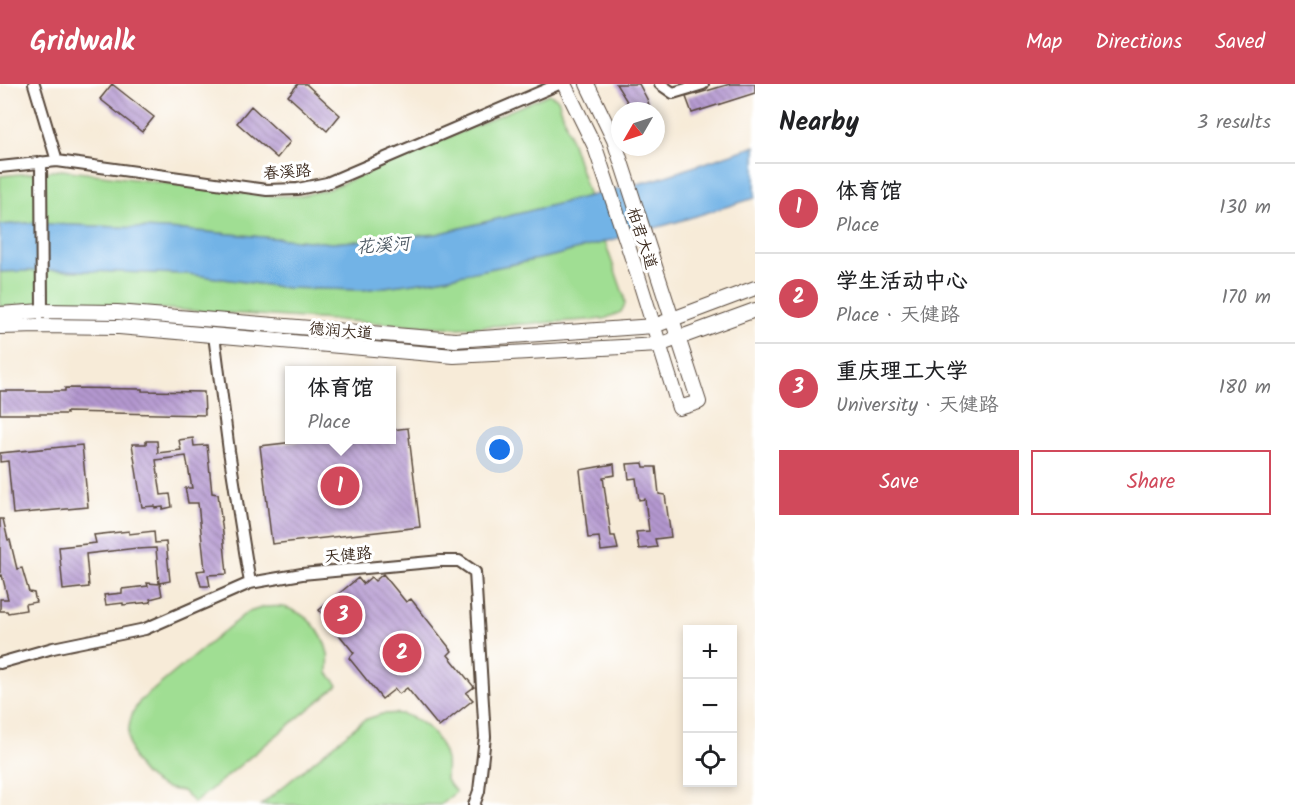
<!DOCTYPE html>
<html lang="en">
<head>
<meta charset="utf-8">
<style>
  body { margin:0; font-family:Kalam,"LXGW WenKai TC",sans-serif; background:#f2f2f2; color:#202124 }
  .controls { position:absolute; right:18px; bottom:18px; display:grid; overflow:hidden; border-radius:0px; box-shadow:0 3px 9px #0003 }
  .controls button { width:54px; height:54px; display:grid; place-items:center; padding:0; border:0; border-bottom:2px solid #e0e0e0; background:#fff; color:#202124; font:30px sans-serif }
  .compass { position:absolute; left:611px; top:18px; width:54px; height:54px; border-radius:50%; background:#fff; box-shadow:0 3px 9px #0003; rotate:231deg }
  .you { position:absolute; left:500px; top:366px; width:21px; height:21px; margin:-15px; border:4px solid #fff; border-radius:50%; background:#1a73e8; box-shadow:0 0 0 9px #1a73e833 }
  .badge { display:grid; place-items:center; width:39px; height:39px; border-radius:50%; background:#d1495b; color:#fff; font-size:20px; font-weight:700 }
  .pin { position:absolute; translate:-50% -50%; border:3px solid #fff; box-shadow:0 2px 6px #0006 }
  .popup { position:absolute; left:285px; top:282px; width:111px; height:78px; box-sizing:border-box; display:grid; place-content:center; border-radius:0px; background:#fff; filter:drop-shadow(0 2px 4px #0005); font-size:20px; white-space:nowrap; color:#757577 }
  .popup b { font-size:22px; color:#202124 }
  .popup::after { content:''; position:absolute; left:50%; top:100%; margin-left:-12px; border:12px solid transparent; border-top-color:#fff }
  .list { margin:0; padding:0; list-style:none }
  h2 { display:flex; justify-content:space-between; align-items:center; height:78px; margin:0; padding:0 24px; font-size:26px }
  h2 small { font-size:20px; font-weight:400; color:#757577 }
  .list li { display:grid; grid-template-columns:39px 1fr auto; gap:18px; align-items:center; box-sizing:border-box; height:90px; padding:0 24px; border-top:2px solid #e0e0e0 }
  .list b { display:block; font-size:22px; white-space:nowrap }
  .list p { margin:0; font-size:20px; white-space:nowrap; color:#757577 }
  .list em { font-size:20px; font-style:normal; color:#757577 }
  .actions { display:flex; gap:12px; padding:18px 24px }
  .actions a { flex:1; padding:14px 0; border:2px solid #d1495b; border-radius:0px; text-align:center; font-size:21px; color:#d1495b }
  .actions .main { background:#d1495b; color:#fff }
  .icon { flex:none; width:33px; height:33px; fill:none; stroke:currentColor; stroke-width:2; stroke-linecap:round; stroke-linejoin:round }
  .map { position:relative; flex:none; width:755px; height:721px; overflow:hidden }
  header { display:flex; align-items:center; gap:36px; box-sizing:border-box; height:84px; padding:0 30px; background:#d1495b; color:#fff }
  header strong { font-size:28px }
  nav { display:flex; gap:33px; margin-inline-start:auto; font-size:21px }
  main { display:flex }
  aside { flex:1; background:#fff }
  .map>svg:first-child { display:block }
</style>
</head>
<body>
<header>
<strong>Gridwalk</strong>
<nav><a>Map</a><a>Directions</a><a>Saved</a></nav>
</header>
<main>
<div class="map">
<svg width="755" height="721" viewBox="0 0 755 721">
  <defs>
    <pattern id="building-back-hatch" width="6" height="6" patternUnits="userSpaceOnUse" patternTransform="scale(1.5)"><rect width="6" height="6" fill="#b498d0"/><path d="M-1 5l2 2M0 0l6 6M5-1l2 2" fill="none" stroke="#947ca8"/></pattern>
  </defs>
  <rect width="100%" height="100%" fill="#fff"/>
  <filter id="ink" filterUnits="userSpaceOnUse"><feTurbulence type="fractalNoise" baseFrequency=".0167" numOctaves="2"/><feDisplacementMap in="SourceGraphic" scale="12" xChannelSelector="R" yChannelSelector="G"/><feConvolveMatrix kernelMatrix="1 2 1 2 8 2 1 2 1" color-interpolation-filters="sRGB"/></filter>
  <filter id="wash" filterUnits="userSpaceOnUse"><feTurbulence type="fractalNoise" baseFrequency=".008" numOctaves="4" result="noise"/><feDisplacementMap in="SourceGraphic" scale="24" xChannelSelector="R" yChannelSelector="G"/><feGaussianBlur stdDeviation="1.35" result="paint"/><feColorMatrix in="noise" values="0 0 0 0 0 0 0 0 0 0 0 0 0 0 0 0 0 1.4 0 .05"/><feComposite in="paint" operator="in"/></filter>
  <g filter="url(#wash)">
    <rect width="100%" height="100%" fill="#f7ebd8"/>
    <!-- park -->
    <path fill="#a0de93" stroke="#6e8458" stroke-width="1.5" d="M549,10L558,15L589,112L437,150L332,159L184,146L27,139L0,141V92L62,86L268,112H300L329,105Z
      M605,158L624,212L625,220L621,228L604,235L458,244L118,222L37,220L0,223V188L50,186L189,190L287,204L363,206L435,196L553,172Z
      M264,523C270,523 277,522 284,523C307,529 323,547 328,570C329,576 328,583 328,589L338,601L194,719L183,707C148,705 122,674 130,638C131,631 136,623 140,617L246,529Z
      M382,630C388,630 396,629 402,630C425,636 441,654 446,676C447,683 446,689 446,696L456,708L440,721H261L364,636Z"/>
    <!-- water -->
    <path fill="#72b3e6" stroke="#566e82" stroke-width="1.5" d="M755,62V114L673,139L553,172L435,196L363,206L287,204L188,190L50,186L0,188V141L27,139L184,146L332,159L437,150L657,95Z"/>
    <g id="blocks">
      <!-- building -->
      <path fill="url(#building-back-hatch)" d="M112,0L154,33L142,48L100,15Z
        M298,0H306L340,31L327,47L288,12Z
        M616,0H639L647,15L651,27H630L628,19Z
        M730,0H755V9L692,29L686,13Z
        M251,22L290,58L277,74L237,39Z
        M65,304L142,305V307L204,308L205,331L66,328L67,330H0V307H65Z
        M408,344L420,443L272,460L260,362L312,356H391V346Z
        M193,354L194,362L207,361L212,409L218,410L223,449L227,490L208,491L210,502H201L197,487L205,486L198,419H188L186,408L185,404H192L186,372L156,376L161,411L170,410L172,423L163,425V423L155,424V422L142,423L132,360H146V357H157L158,369L181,366L179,356Z
        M82,361L88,423L13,430L8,377L0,378V369Z
        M643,379L644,383H656L659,410L665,411L671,453L655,455L657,463L639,465L636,448L649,447L645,415L639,416L636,394L629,395L627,380Z
        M614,380L615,391L603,393L611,452H615L618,465L601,467L599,453L588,454L580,386Z
        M0,435H3L8,456H10L17,485L22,484L29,508L34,509L36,518L25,520L26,526L8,529L7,527H0V515H8L2,491L0,492Z
        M129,447V450L154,447L155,459L166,458L170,497L159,499L156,464L137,465V464L86,470L89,503L63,506L59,463L96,459L94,451Z
        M383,490L406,518L411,515L452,567L448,571L474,603L466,609L473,616L439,643L407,604L399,610L395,605L382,615L349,574L354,569L319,526L358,494L363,500L371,493L375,497Z
        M147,499L160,500L162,512L150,515L151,518L123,521V519L106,521L104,511L122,509V505L148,502Z"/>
    </g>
  </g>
  <g filter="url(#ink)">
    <use href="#blocks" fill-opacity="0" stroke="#57473a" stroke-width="1.5"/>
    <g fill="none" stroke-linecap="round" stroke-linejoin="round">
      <defs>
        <path id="minor" d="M34,0L57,77
          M660,0L673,9L703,0
          M41,78L42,227
          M0,83L57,77L267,106L298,105L327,99L559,0
          M214,251L229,367L250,499
          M0,579L53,564L145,545L250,499L302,490L441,477H459L475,488L485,653L479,707L474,721"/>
        <path id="major" d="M564,0L595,63L639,195L679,324L699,318L614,56L587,0
          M0,230L42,227L117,228L455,256L654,242L755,204
          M0,243L39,242L119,243L454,272L659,261L755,226"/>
      </defs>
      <!-- minor casing -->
      <use href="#minor" stroke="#57473a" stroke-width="14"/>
      <!-- major casing -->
      <use href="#major" stroke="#57473a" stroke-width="16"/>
      <!-- minor -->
      <use href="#minor" stroke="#fff" stroke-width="10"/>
      <!-- major -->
      <use href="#major" stroke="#fff" stroke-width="14"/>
    </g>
  </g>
  <g text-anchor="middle" stroke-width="6" stroke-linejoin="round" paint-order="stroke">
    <!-- street labels -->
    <g font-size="16" fill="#3b2a1e" stroke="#fff">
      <text transform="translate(287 87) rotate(-4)" y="6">春溪路</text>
      <text transform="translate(643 154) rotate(72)" y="6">柏君大道</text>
      <text transform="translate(341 246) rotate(5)" y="6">德润大道</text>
      <text transform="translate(348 470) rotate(-5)" y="6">天健路</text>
    </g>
    <!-- water labels -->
    <g font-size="18" font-style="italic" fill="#4e5a64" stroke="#fff">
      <text transform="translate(383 161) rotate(-4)" y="6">花溪河</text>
    </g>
  </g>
</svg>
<div class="controls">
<button>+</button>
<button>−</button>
<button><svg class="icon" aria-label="locate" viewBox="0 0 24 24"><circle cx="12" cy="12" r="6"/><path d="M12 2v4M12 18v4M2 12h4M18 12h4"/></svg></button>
</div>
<svg class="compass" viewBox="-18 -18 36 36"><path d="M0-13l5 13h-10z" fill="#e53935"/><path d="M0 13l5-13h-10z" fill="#757577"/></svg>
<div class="you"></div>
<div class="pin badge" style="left:340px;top:402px">1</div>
<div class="popup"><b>体育馆</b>Place</div>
<div class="pin badge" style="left:402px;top:569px">2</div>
<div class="pin badge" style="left:343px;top:531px">3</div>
</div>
<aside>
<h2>Nearby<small>3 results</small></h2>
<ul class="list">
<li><span class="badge">1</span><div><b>体育馆</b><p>Place</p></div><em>130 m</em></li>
<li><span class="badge">2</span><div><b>学生活动中心</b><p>Place · 天健路</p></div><em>170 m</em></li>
<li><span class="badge">3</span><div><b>重庆理工大学</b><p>University · 天健路</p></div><em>180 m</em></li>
</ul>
<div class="actions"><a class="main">Save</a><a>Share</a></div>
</aside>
</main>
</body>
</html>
